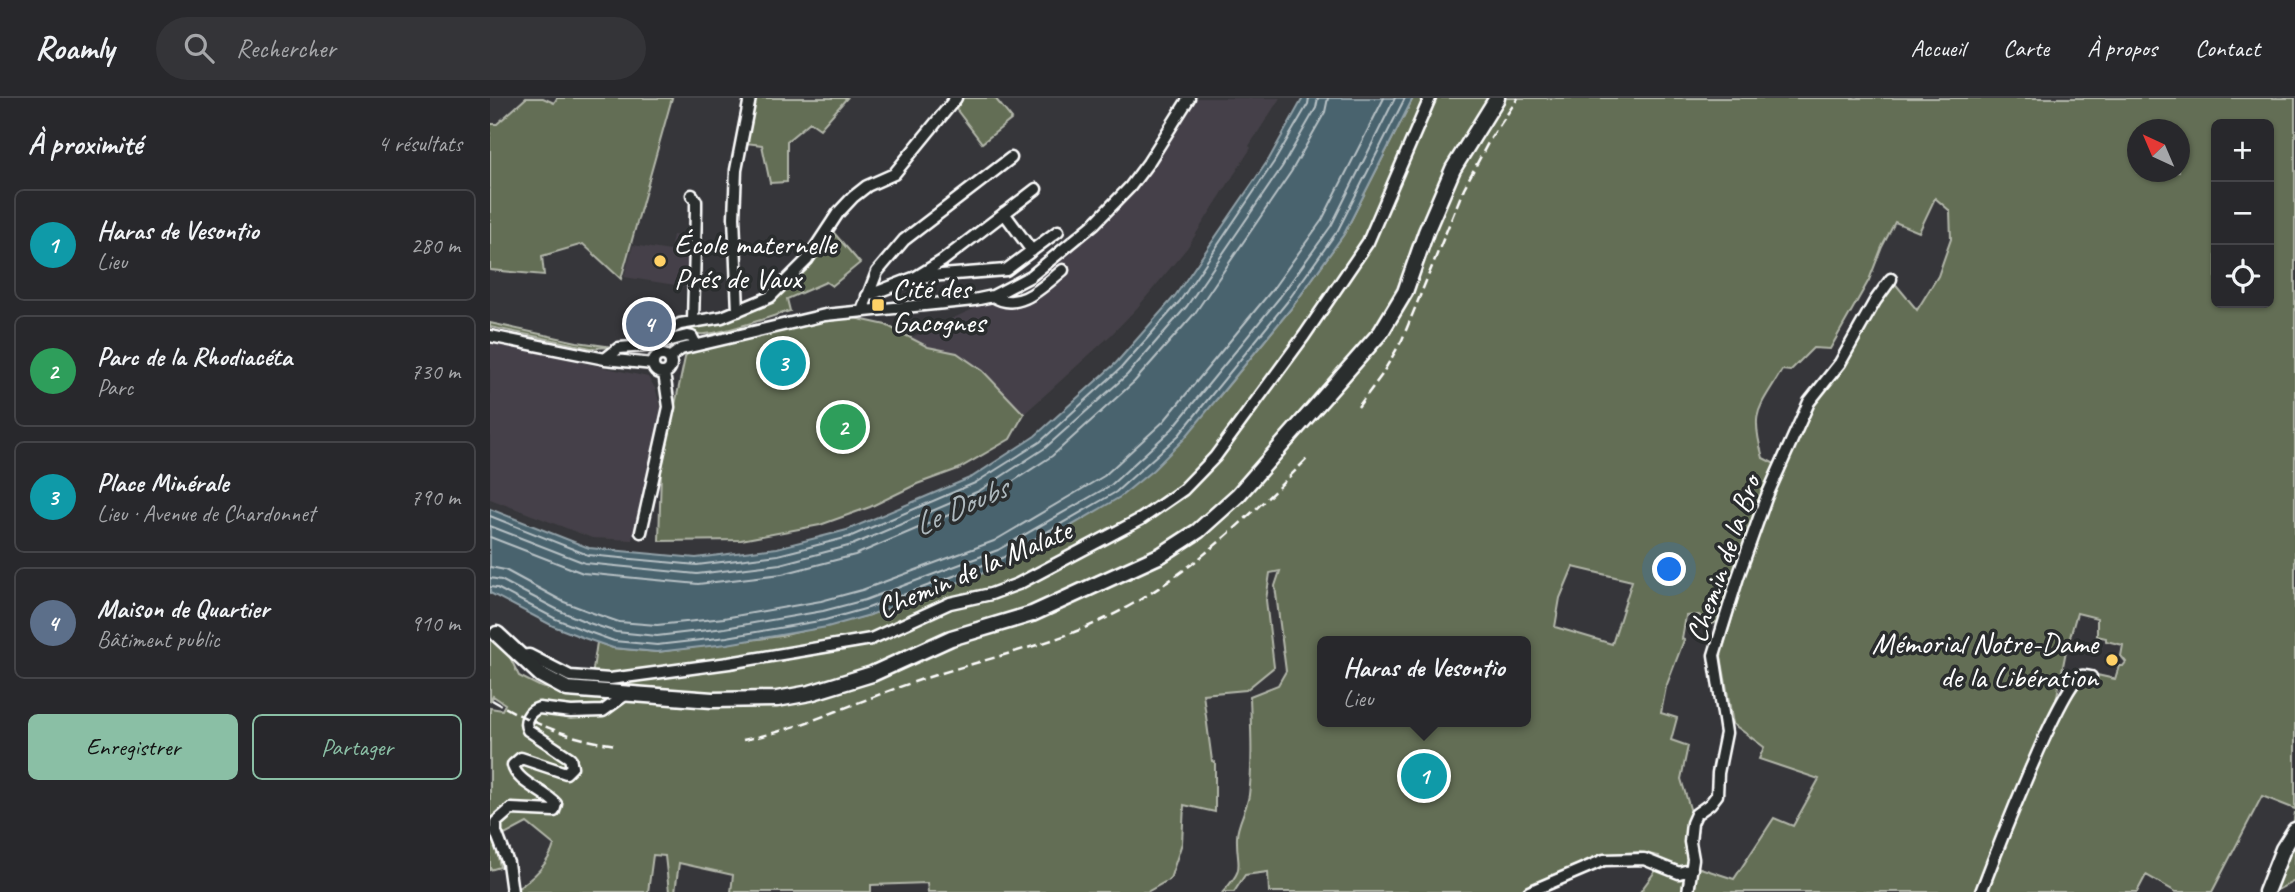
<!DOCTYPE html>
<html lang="fr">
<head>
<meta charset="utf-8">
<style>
  body { margin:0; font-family:Caveat,sans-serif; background:#343438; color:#f1f3f6 }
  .controls { position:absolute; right:21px; top:21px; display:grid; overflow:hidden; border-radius:10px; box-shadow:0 2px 5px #0004 }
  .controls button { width:63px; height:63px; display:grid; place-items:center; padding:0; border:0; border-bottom:2px solid #444448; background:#28282c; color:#f1f3f6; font:35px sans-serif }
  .compass { position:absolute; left:1637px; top:21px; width:63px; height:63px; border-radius:50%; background:#28282c; box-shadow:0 2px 5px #0004; rotate:316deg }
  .you { position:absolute; left:1180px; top:472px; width:24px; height:24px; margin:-18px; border:5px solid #fff; border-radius:50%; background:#1a73e8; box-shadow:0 0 0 10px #1a73e833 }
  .badge { display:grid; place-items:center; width:46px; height:46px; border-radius:50%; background:#8abfa5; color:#fff; font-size:23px; font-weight:700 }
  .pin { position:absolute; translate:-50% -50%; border:4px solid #fff; box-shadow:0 2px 7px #0006 }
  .popup { position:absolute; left:827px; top:538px; width:214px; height:91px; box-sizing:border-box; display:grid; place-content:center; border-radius:10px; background:#28282c; filter:drop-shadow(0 2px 5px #0005); font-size:23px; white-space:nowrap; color:#a5a6a9 }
  .popup b { font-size:26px; color:#f1f3f6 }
  .popup::after { content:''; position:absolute; left:50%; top:100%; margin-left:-14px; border:14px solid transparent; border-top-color:#28282c }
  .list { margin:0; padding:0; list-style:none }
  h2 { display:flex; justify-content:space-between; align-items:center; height:91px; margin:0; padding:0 28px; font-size:30px }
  h2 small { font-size:23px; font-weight:400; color:#a5a6a9 }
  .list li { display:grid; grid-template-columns:46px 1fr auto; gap:21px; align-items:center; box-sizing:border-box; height:112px; margin:0 14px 14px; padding:0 14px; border:2px solid #444448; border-radius:10px }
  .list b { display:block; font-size:26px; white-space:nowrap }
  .list p { margin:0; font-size:23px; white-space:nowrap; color:#a5a6a9 }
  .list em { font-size:23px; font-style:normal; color:#a5a6a9 }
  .actions { display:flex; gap:14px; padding:21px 28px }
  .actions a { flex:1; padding:16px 0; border:2px solid #8abfa5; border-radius:10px; text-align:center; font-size:24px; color:#8abfa5 }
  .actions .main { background:#8abfa5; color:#111 }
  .icon { flex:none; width:38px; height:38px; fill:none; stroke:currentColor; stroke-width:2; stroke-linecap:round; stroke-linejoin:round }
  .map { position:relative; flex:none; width:1805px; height:794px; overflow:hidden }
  header { display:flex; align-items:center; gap:42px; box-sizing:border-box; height:98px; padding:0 35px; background:#28282c; border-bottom:2px solid #444448 }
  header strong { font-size:33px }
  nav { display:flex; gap:38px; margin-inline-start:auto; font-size:24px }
  .search { width:490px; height:63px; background:#343438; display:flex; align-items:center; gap:18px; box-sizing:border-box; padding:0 24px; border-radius:38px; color:#a5a6a9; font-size:26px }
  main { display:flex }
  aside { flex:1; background:#28282c }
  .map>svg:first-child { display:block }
</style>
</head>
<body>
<header>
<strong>Roamly</strong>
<div class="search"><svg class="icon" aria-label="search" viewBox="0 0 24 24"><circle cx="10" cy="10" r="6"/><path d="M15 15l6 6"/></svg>Rechercher</div>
<nav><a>Accueil</a><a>Carte</a><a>À propos</a><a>Contact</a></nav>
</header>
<main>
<aside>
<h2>À proximité<small>4 résultats</small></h2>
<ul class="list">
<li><span class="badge" style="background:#0f9aa8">1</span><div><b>Haras de Vesontio</b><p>Lieu</p></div><em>280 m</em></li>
<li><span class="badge" style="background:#2e9e5b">2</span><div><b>Parc de la Rhodiacéta</b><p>Parc</p></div><em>730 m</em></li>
<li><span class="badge" style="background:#0f9aa8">3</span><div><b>Place Minérale</b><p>Lieu · Avenue de Chardonnet</p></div><em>790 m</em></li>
<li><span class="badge" style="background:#5c6f8a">4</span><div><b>Maison de Quartier</b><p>Bâtiment public</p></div><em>910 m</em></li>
</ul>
<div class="actions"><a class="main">Enregistrer</a><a>Partager</a></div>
</aside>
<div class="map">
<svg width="1805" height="794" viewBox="0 0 1805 794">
  <rect width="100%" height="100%" fill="#36363a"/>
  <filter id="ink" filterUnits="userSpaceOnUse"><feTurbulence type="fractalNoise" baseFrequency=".0143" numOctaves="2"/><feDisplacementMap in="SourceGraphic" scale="14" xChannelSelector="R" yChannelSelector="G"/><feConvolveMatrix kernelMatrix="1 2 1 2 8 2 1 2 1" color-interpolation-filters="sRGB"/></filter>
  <g filter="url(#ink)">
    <!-- built -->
    <path fill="#454148" d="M704,0H790L759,48L761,50L697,150L647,210L621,237L534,316L493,273L467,255L438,249L422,239L483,211L481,207L518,198L538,190L581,154L620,121L638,99Z
      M183,137L203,140L198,189L134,179L143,147L180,153Z
      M0,244L158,279L165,290L171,309L142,442L102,440L0,401Z"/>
    <!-- green -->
    <path fill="#646e54" stroke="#b2b6aa" stroke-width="2" fill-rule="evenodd" d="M36,0H53L64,5L67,0H182L131,181L93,146L52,158L54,177L0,172V26H7Z
      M263,0H357L330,31L320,24L297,43V84L280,85L272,47L255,45Z
      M473,0H505L522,21L492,45L466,11Z
      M923,0H1805V711L1772,698L1722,794H1686L1656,777L1647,794H1150L1166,772L1169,758L1148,754L1123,756L1026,794H779L778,774L755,777L744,794H733C757,767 746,770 747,739C747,726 757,711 759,697C763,664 761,631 760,598L788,587L796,573L785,488L790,473L780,475L776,502L784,569L756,592L713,596L722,663L725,664V714L694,707L692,745L680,781L657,794H438L437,785L381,787V794H241L243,777L189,765L185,794H179L175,758L163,757L158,794H22C40,783 58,768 64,747L37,725L5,742L10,769L0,772V610L12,612L15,606L3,598L0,604V535L14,547L29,578L51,589L99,599L107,544L123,550L167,554L291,538L380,517L727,301L803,208L854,136ZM1726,26H1779V205H1726ZM1647,32H1689V74H1647ZM1445,100L1460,113L1461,141L1448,178L1427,212L1403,183L1354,268L1325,306L1283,393L1253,482L1231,558L1243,626L1274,649L1269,661L1329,681L1303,728L1284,720L1244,781L1204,768L1197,732L1201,714L1191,681L1198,648L1181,642L1187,620L1171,615L1176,589L1194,542L1192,541L1196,518L1209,517L1219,527L1232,522L1287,367L1273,360C1260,313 1268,313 1292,272L1300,273L1323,250L1340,251L1379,182L1392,149L1405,124L1429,134ZM1083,469L1142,483L1122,546L1065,529L1070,500ZM1587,515L1607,520V538L1616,540V543L1633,547L1631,558L1636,564L1633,568H1629L1625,581L1607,577L1606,584L1591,583L1570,617L1564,613L1576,553ZM832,543H1036V624H832Z
      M344,135L370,165L342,188L336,184L297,201L300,213C281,218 227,238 210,236C203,235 201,233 194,234L193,229L227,226L275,208L305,184Z
      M364,220L396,227L438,249L467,255L493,273L534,316L520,341L468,371L427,386L380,409L330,427L251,442L169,443L171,373L196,255L331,223Z
      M0,225L87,244L123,249L101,250L0,229Z
      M1805,714V783L1785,793L1800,751Z"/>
    <!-- water -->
    <path fill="#4a636e" stroke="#92a1a8" stroke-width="2" d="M813,0H923L854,136L803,208L694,341L663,372L630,399L515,467L380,517L337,529L237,546L167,554L123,550L94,540L63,528L0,495V411L99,450L206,460L287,450L357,432L482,379L545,338L626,265L685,198L779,61Z"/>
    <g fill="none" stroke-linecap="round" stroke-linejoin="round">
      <!-- shore -->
      <path stroke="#b7c1c5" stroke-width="2" d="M0,418L98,457L207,467L288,457L359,439L485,385L550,344L631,270L690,203L784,64L818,6L819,0
        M0,428L95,465L207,476L290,466L362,447L489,393L555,350L637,277L697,208L792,69L826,10L828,0
        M0,439L93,475L208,486L292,476L365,457L494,402L562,358L644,284L705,215L801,74L835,14L838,0
        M0,469L15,472L74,504L103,515L129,524L167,527L234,520L331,503L372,492L504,443L614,378L674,323L782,192L832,122L894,0
        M0,480L11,482L70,513L99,525L126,534L167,538L235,530L333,513L375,502L508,452L621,387L682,331L790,199L841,128L905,0
        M0,489L7,490L66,521L96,533L124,543L167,547L237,539L335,522L378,510L512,460L626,394L689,337L797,204L848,132L915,0"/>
      <defs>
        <path id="street" d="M202,97L206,103V112L203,223
          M514,115L542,153
          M426,179L516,172L568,133
          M377,198L426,179L452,163L546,91
          M503,198C529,215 553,188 573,172
          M248,213L244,119L246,72L260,0
          M372,213L387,174L414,142L521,60
          M0,238L115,261L163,266
          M171,243L172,236L190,226L232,219L280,199L317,162L348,115L363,99L377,88L404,76L466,0
          M163 266a9 9 0 1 1 18 0a9 9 0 1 1-18 0Z
          M179,260L191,251L335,217L484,202L503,198L541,178L604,126L640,89L658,65L699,0
          M115,261L129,250L157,248L197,238L202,239L206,247
          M151,434L179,309L174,275
          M31,558L39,557L80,578L120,581L239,565L381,541L460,505L501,496L528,486L651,421L693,392L725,359L814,238L878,144L940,0
          M22,794L18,765L6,734V724L21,711L64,713L66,706C55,693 26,684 23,667L31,660L76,675L82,669L80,660L38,632C33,623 39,613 49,610L81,614L113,613L135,597
          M1039,794L1114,762L1154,761L1189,775L1202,771
          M1198,794L1203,761L1200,744L1202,725L1206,716L1220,706L1227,697L1228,675L1236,635L1224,557L1248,479L1276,400L1319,304L1350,265L1385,203L1401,181
          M1491,794C1502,765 1571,585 1591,578C1594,577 1598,579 1601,579"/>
        <path id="secondary" d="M7,536L51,577L77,591L222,602L287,601L320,595L382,576L461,540L542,516L671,457L708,433L748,397L891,234L915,194L936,134L963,71L1007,0
          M1776,794L1793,751L1805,732"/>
      </defs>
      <!-- street casing -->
      <use href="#street" stroke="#fff" stroke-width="15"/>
      <!-- secondary casing -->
      <use href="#secondary" stroke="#fff" stroke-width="19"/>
      <!-- street -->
      <use href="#street" stroke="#2a2d2e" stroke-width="10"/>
      <!-- secondary -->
      <use href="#secondary" stroke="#2a2d2e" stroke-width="14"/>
      <!-- rail -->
      <path stroke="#fff" stroke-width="2.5" stroke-dasharray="10 5" stroke-linecap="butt" d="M868,309L891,278L912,242L974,90L999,43L1028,0
        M2,602C41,625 82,642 127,647
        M253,642C312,631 367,603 424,584C479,565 537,553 592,531C682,494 751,427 819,359"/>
    </g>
  </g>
  <!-- markers -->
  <g fill="#ffd166" stroke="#2a2d2e" stroke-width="2.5">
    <circle cx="170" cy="163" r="7"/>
    <rect x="381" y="200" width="14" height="14" rx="3.5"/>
    <circle cx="1622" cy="562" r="7"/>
  </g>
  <g text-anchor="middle" stroke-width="7" stroke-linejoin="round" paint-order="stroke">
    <!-- poi labels -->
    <g font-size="30" fill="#fff" stroke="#2a2d2e" text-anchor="start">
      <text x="184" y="156">École maternelle<tspan x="184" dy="34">Prés de Vaux</tspan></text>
      <text x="402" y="200">Cité des<tspan x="402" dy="34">Gacognes</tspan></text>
      <text x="1608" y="555" text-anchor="end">Mémorial Notre-Dame<tspan x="1608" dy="34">de la Libération</tspan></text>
    </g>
    <!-- street labels -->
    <g font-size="30" fill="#fff" stroke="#2a2d2e">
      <text transform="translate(1233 461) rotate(-71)" y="10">Chemin de la Bro</text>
      <text transform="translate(484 471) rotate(-23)" y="10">Chemin de la Malate</text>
    </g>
    <!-- water labels -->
    <g font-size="32" font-style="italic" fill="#aeb9be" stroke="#2a2d2e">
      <text transform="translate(470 408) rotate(-24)" y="11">Le Doubs</text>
    </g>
  </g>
</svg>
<div class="controls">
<button>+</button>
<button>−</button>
<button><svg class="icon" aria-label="locate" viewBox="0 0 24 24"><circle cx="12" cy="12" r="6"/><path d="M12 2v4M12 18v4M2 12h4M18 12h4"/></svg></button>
</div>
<svg class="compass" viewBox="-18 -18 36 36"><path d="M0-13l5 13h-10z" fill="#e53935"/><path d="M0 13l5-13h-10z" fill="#a5a6a9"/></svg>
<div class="you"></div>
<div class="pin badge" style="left:934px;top:678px;background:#0f9aa8">1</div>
<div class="popup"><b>Haras de Vesontio</b>Lieu</div>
<div class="pin badge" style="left:353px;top:329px;background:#2e9e5b">2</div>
<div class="pin badge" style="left:293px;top:265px;background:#0f9aa8">3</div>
<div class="pin badge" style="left:159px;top:226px;background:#5c6f8a">4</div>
</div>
</main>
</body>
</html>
